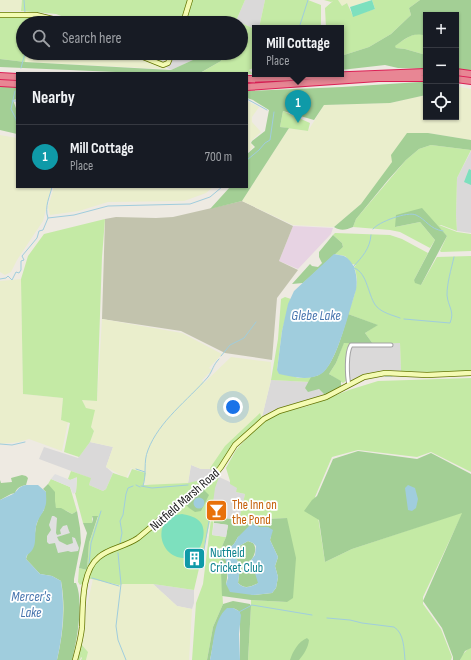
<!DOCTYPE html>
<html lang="en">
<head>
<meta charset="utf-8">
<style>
  body { margin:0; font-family:"Sofia Sans Condensed",sans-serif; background:#20242c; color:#f1f3f6 }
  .controls { position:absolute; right:12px; top:12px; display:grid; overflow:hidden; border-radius:0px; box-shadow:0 1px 3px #0004 }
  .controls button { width:36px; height:36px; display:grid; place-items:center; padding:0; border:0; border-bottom:1px solid #363941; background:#171b24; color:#f1f3f6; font:20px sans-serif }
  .you { position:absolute; left:233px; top:407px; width:14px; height:14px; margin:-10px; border:3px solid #fff; border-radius:50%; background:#1a73e8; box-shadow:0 0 0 6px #1a73e833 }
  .badge { display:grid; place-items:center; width:26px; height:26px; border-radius:50%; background:#0f766e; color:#fff; font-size:13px; font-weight:700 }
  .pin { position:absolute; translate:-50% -33px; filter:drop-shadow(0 1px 2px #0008) }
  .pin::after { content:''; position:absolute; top:21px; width:14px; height:12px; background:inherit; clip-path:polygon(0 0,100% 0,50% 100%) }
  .popup { position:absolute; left:252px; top:25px; width:92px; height:52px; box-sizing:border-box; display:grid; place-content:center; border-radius:0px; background:#171b24; filter:drop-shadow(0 1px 3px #0005); font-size:13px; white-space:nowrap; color:#9ea1a6 }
  .popup b { font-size:15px; color:#f1f3f6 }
  .popup::after { content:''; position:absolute; left:50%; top:100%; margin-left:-8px; border:8px solid transparent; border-top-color:#171b24 }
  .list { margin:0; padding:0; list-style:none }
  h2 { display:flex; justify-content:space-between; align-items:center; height:52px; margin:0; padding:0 16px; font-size:17px }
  h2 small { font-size:13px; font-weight:400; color:#9ea1a6 }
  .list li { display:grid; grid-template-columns:26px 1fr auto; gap:12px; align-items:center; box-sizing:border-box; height:64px; padding:0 16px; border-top:1px solid #363941 }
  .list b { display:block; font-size:15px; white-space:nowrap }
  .list p { margin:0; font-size:13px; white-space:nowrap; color:#9ea1a6 }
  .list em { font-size:13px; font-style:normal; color:#9ea1a6 }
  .icon { flex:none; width:22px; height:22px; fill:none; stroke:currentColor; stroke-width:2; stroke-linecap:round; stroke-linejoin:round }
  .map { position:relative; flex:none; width:471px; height:660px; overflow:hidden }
  .search { position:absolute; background:#171b24; box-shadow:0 1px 3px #0004; left:16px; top:16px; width:232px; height:44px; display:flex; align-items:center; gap:10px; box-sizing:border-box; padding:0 14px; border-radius:22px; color:#9ea1a6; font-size:15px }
  .panel { position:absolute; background:#171b24; box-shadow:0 1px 3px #0004; left:16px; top:72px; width:232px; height:116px; border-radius:0px }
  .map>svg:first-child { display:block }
</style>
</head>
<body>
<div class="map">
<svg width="471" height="660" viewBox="0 0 471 660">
  <rect width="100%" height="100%" fill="#eeeae2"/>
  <!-- residential -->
  <path fill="#dad9d9" d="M245,0H265L259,28H255V29L236,21Z
    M174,53H198L195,59L171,70L166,67L170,63Z
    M471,151V233L457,231L456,215L457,178Z
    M350,343H400L401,371L383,370L363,374L348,383L346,368Z
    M271,380L310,382L305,388L319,389L325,395L273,410L262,417Z
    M90,442L113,447L106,467L113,473L106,489L103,491L89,485L90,478L39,459L44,447L78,458Z
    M191,465L201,469H217L219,477L230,482L238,488L236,492L245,494L239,520L211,517L201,511L200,483H188Z
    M153,584L194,590V603L192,609L177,606Z"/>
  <!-- industrial -->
  <path fill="#e7d3e3" d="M293,226L333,228L331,234L298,269L279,261Z"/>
  <!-- construction -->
  <path fill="#c2c3ad" d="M242,201L293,226L279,261L298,270L277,298L272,360L225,353L181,331L102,319L105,219L116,217L156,218L173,217Z"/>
  <!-- farmland -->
  <path fill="#eaeecc" d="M0,0H22L21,11H0Z
    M338,0H371L350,7L347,3L342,6Z
    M29,17L54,20L63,23H33Z
    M26,53H128L159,66L166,67V69L25,62Z
    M459,87L471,89V140L428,133L393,162L361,204L334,227L293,225L242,201L289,128L308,131L324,105L390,103L426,95V117H456V88Z
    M247,101L259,107L252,117V122L261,132L250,142L253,147L247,153Z
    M0,135L17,138V187H52L43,221L17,260L11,272L5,275L0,272Z
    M54,187H213L206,193L184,201L108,202L79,211L50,215L48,207Z
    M21,279L23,394L63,398L61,420L68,422L62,451L29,439L19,442L0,444V281Z
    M102,319L182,333L222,354L209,368L212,370L202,380L204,383L231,357L271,362V380L262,417L214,469H201L191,465L188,483L151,485L143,483L146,473L131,468L126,478L106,467L113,447L90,442L94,431L91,427L86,408L82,400L97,401Z
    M93,579L119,585L123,584H153L177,606L192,609L189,660H86L88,652L81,644L87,606Z"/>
  <!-- grass -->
  <path fill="#c4eaa5" d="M22,0H189L181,23H80L56,14L21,11Z
    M192,0H245L236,21L240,23H184Z
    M265,0H308L321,5V28H259Z
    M324,0H338L342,6L347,3L353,16L375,9L372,0H420L409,8L411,15L391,34L369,47L341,56V28H326L325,8L333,1L331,2Z
    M0,17H29L33,23H23V53H26L25,62L0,59Z
    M241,23L255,29V67L249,70L253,74L202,72L221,61L222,53H241Z
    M420,33L426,36V55L405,49L396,48L394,46L410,36Z
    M141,53H170L169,57L160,61Z
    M283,111L310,123L308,131L280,127Z
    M431,145L471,150L457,178L456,215L457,231L441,225H439L457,232L471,234V251L441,252L440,251L447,236L420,209L395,227L420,222L435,240L430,248L400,232L390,230L353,227L356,219L406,160L419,149Z
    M105,219L102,257L97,401L82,400L86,408L95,410L91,427L94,431L90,442L79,457L64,452L70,423L61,420L63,398L23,394L21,279L28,256L44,234Z
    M335,233L390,235L402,239L428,253L414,280L421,285L437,257L471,256V371L429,372L401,371L400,343L373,344L365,333L377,325L348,314C353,298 361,283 354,267L356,265L352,264L345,256L334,254L343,247L342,243L333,235Z
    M285,297L291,299L282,331L277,370L298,378L311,377L310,382L271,380L278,339L281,299Z
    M344,342L350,343L346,368L347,380L343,383L329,374L336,363Z
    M471,378V472L431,452L417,457L358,450L332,457L315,497L325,562L352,549L463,512L423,597V604L441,629L452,657L451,660H248L251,606V600L287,602V518L239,520L245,494L236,492L237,488L230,484V481L226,468L236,450L260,424L276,414L308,406L349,390L378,381Z
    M260,413L262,419L253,426L218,469L211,470L210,468L225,446Z
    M132,469L146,473L143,485L188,483L201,480L217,472L219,477L215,488L211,517L194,590L153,584H123L119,585L87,578L84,583L80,585L78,582L79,568L87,570L89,543L98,517L92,516V523H83L75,493L76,492L77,478L70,480L68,479L71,471L91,478L89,485L103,491L106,489L113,473L128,478Z
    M51,479L70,487L77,511L72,514L67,511L56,508L48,484Z
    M214,517L212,535L226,537L220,551L223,604L213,627L207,660H192L196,603L203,584L211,519Z
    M81,644L88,652L86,660H81L82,658L81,657L80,660H77Z
    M469,648H471V660H460L462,655Z"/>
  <!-- forest -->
  <path fill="#a3cf95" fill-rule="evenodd" d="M420,0H471V71L456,70V15H426V36C413,31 405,39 395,46L396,48L405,49L426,55V69L398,68L385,65L341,70V56L369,47L391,34L411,15L409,8Z
    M197,53H222L221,61L200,73H139L0,67V59L25,62L171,70L195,59Z
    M420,82H426V95L390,103L324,105L314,120L283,111L280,127L289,128L242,201L210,209L230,187H247V154L255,147L251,143L252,141L265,131L269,110L253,100L247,98V91L342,87Z
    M0,86L17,87V99L13,100L17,111V134L0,130Z
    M407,133H428L471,140V150L431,145L419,149L406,160L388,180L356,219L353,227C346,230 340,231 334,227L361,204L392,162L391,155Z
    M422,208L447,236L421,285L415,283L414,280L435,240L420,222L395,227L396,215Z
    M333,235L342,243L343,247L303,283L292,284L310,264L312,266L318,267L322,263L319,257V252Z
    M348,314L378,325L365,333L373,344L344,343L336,363L329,374L341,381V386L325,395L319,389L308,392L305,388L311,377C314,376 318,376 320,374C334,367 344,328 348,314Z
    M358,451L417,459L431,453L471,474V648L465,651L460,660H453V657L442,628L423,601L462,513L352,549L325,562L319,520L304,511L312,500L317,496L333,459Z
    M22,475L26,476L28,478L26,485C20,486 17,488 15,493L11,494L0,500V480L1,483L12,482L11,478Z
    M48,484L55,492V501L56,508H61L72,514L77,511L80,528L81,543L74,579V583H76C84,602 77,640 72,660H57C63,634 66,608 61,581L52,576L40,574L26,559L35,533L36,526L39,517L44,510L46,492L43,489Z
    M202,488L209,495L201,511L195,512L189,508L183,501L199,489Z
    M92,516H98L89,543L87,570L79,568L87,533L83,523H92L93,519Z
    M214,517L239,520L287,518L296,558L293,598L287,602L251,600L222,596L220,551L226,537L228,525L214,523ZM259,527H268L271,536L270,540L278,557L275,566L278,577L276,588L272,593L253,595L226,584C229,573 225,561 227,550L234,544L238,537Z
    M248,541L253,543C257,548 255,555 251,560L259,583C251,586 245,590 238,583L240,567L235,555V550L241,545Z
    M233,601L250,604L251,606L248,660H240V613C238,610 236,609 232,608C217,606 213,649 210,660H207L213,627L223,604Z
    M307,638L309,640C308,648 304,654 299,660H290C293,651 298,642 307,638Z"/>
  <!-- pitch -->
  <path fill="#7de0be" d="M372,0L375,9L353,17L350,7Z
    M469,169L471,170V185L464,182Z
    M182,514C188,515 197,517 201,523C208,533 200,557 187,558C158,560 150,517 182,514Z"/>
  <!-- parking -->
  <path fill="#e0e0e0" d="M55,474L70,480L77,477L76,492L73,494L70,487L51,479Z
    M52,516H54L57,518L56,533L57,535L61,534L60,530L63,526L67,525L69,531L70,533L57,537L59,541L67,545L73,543L72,537L75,538L79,548L78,551L71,552L68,551L58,553L55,543L49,544L47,542V536L51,530L49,525Z
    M214,523L228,525L226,537L212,535Z"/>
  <!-- water -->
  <path fill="#a0cddd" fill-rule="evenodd" d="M334,254C337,255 341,255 344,256C356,262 358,279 356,290C350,308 336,366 321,374C309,381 292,377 279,374L277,370L282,331L288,304L294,291Z
    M26,485H38L46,492C46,496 47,503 45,507C43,514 37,519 36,527C34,538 38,548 27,555L26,559L40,574L52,576L61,581C65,608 63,634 57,660H0V500C4,498 9,496 13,494C19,490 17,487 26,485Z
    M408,485L415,488L418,499L416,508L412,511L408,510L405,488Z
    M193.5 503a5.5 5.5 0 1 1 11 0a5.5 5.5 0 1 1-11 0Z
    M256,524L259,527H268L273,530L270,540L278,557L275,566L278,577L276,588L272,593L253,595L230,592L226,584L228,578L225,555L227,550L234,544L238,537L250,525ZM248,541L253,543L256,546L255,555L251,560L258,583C251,587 245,590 238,583L240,567L235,555V551L241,545Z
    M227,608H233L239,611L241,615L239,634L240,660H210C214,644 213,620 227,608Z"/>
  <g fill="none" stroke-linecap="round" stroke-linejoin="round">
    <!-- stream -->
    <path stroke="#a0cddd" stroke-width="1" d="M24,0L25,13
      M28,18L32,23
      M299,28L308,0
      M21,68L25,53
      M15,91L11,109L16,119L17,125
      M247,99L267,110
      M12,101H17
      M247,160L259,150L265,143L270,140L274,112
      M48,218L74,215L108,206L190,204L210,197L222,187
      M373,229C378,222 408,211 416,215C427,220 429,229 443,231
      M353,267C362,257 370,249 371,235
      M354,268C368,272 368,298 377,307C383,313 392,315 400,318
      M0,279L6,278L8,276L12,280L16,272L19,273L21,270V261L24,260L22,256L37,238L39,231L43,230L48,218C44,207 50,196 52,187
      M404,319L450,323C455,311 448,307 447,295C447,283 451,270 454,257
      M221,356L230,345L244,338L256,322
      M385,376H392
      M0,444L12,445L25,442
      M136,469L145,472
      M136,485L140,487
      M141,486L152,488L188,485
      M143,486C147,474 143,462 148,450C159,421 188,400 208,377C213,370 213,365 219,359
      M120,543L122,533L120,521L123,515L126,494L128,488L133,486
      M118,553L121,584L116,626L118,640L126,660
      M89,564L91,543L101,511
      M201,567L209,521
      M92,578L119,586
      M239,612L252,605L312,615
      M327,618L350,620L362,623L394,627C404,633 404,649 405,660"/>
    <defs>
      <path id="street" d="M349,385C347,376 346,353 351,345H391"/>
      <path id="secondary" d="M0,15H36L69,23
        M183,23L190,0
        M133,53L163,65L168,63L172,53
        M75,660C78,649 81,638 82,627C83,606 81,571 99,557C109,548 125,547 138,538L217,472L221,467L235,445L264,419L279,411L326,397L364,377L385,373L427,375L471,373"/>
      <path id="highway" d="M456,72L471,74
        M0,76L17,77
        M247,79L426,72
        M456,79L471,81
        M0,83L17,84
        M247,87L378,78H426"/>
    </defs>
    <!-- street casing -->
    <use href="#street" stroke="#a3a3a3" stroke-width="5"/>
    <!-- secondary casing -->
    <use href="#secondary" stroke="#637502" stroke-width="6"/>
    <!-- highway casing -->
    <use href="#highway" stroke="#dc1f56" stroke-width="8"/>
    <!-- street -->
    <use href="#street" stroke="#fff" stroke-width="3"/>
    <!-- secondary -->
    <use href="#secondary" stroke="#f4fbb3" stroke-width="4.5"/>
    <!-- highway -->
    <use href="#highway" stroke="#e88694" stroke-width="6"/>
  </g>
  <!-- icons -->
  <defs>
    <symbol id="bar-square" viewBox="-11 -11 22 22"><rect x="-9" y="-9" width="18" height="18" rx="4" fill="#e8710a" stroke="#fff"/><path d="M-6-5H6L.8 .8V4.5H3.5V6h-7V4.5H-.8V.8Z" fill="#fff"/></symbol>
    <symbol id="building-square" viewBox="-11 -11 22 22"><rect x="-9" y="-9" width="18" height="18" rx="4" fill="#0f9aa8" stroke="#fff"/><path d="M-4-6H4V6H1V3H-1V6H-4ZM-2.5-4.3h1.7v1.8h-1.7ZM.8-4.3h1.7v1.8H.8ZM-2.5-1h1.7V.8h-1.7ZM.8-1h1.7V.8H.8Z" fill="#fff"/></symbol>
  </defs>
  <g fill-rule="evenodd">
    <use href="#bar-square" x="204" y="498" width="25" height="25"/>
    <use href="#building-square" x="182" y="546" width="25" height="25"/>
  </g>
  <g text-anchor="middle" stroke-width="3.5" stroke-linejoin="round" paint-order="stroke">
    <!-- street labels -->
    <g font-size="13" fill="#1c1c1c" stroke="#fff">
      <text transform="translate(184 499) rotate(-41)" y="5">Nutfield Marsh Road</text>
    </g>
    <!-- food labels -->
    <g font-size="13" fill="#c56008" stroke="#fff" text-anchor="start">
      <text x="232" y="509">The Inn on<tspan x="232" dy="15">the Pond</tspan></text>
    </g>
    <!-- culture labels -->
    <g font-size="13" fill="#0d838f" stroke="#fff" text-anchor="start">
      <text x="210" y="557">Nutfield<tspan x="210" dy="15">Cricket Club</tspan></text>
    </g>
    <!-- water labels -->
    <g font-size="14" font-style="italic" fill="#4775ae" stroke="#fff">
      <text x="316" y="320">Glebe Lake</text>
      <text x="31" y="601">Mercer's<tspan x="31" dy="16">Lake</tspan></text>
    </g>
  </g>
</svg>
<div class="controls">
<button>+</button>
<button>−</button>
<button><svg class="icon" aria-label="locate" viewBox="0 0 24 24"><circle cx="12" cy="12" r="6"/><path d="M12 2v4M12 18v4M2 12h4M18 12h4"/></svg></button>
</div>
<div class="you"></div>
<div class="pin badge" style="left:298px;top:123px;background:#0f9aa8">1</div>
<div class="popup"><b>Mill Cottage</b>Place</div>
<div class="search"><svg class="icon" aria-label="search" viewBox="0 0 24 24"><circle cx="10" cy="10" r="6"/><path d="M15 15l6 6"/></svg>Search here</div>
<section class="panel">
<h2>Nearby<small></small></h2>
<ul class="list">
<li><span class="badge" style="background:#0f9aa8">1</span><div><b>Mill Cottage</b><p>Place</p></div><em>700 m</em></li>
</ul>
</section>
</div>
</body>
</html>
